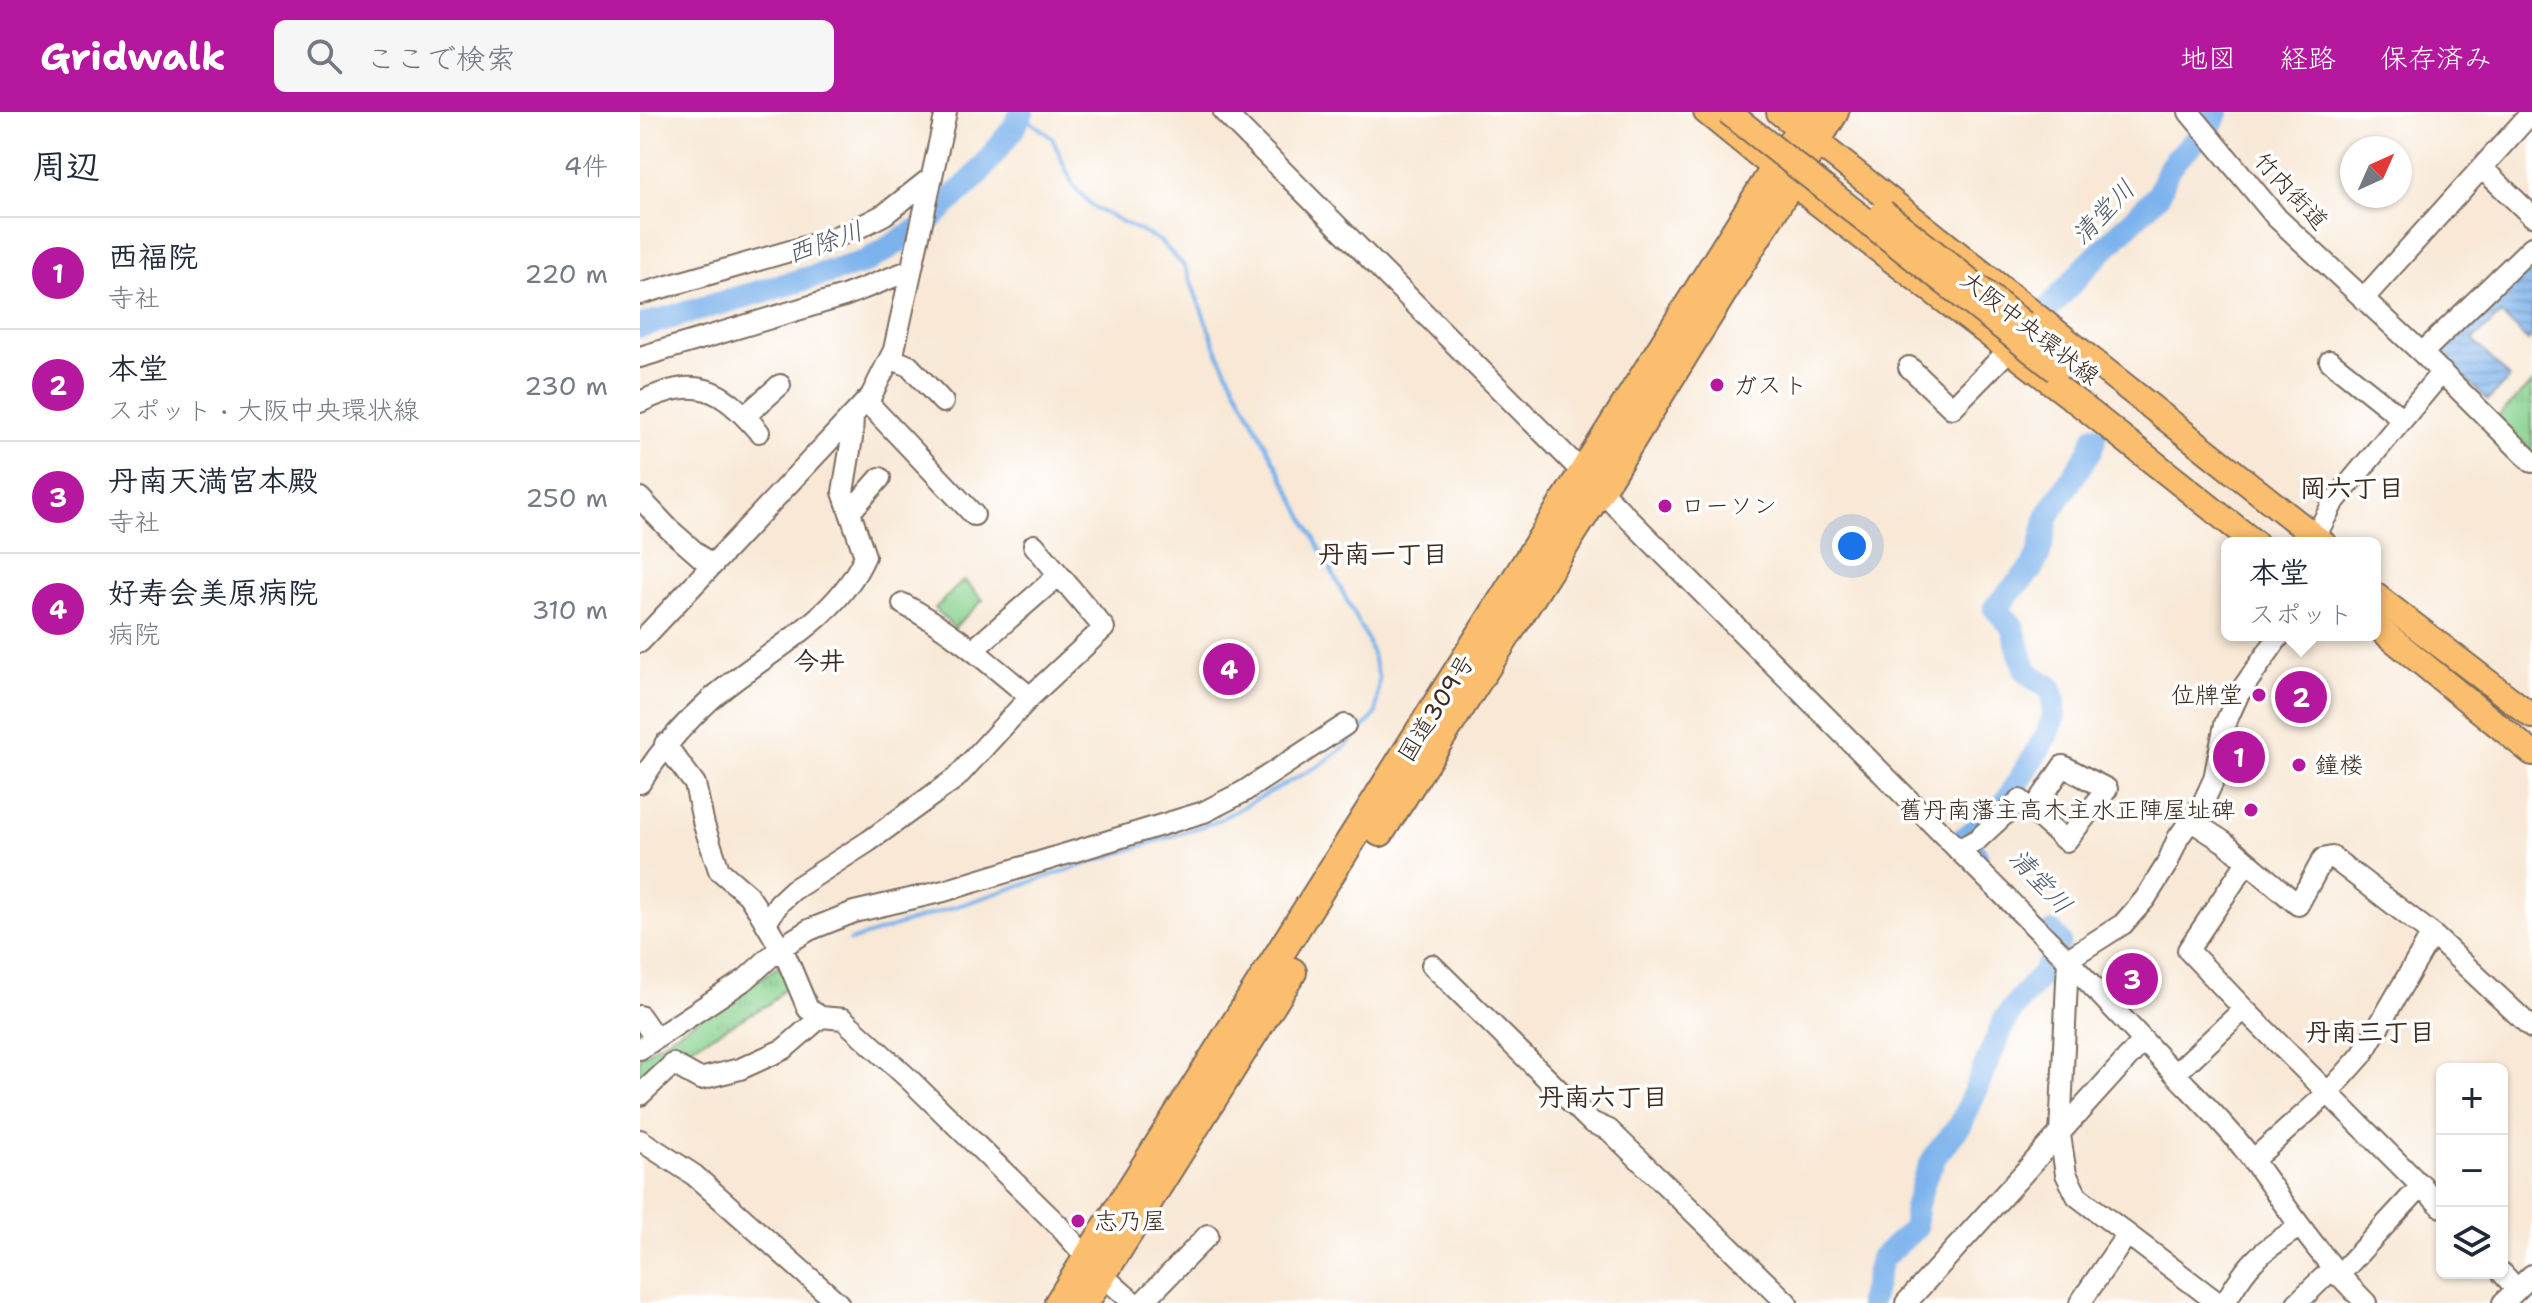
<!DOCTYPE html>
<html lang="ja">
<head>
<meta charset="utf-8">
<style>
  body { margin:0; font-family:"Shantell Sans","Klee One",sans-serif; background:#f6f6f7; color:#1f2937 }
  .controls { position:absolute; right:24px; bottom:24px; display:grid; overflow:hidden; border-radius:12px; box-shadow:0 2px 6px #0004 }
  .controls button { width:72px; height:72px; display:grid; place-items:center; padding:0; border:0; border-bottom:2px solid #e0e1e3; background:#fff; color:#1f2937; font:40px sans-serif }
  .compass { position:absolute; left:1700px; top:24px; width:72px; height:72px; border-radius:50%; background:#fff; box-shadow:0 2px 6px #0004; rotate:45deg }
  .you { position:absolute; left:1212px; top:434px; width:28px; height:28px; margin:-20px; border:6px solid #fff; border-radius:50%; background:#1a73e8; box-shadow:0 0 0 12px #1a73e833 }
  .badge { display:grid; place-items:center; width:52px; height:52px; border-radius:50%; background:#b5179e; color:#fff; font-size:26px; font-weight:700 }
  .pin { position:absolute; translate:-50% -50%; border:4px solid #fff; box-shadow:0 2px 8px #0006 }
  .popup { position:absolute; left:1581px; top:425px; width:160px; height:104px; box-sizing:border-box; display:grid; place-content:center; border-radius:12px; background:#fff; filter:drop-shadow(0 2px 6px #0005); font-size:26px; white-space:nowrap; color:#747a83 }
  .popup b { font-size:30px; color:#1f2937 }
  .popup::after { content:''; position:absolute; left:50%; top:100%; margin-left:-16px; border:16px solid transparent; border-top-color:#fff }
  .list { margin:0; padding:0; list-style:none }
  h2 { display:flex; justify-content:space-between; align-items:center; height:104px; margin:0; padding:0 32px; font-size:34px }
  h2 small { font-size:26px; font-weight:400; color:#747a83 }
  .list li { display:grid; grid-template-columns:52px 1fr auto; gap:24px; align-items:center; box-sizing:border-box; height:112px; padding:0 32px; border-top:2px solid #e0e1e3 }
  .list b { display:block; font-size:30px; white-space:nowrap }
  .list p { margin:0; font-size:26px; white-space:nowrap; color:#747a83 }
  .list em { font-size:26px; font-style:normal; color:#747a83 }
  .icon { flex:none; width:44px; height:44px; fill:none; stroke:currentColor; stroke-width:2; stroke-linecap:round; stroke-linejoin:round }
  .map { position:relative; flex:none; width:1892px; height:1191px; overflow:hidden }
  header { display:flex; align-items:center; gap:48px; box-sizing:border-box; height:112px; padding:0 40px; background:#b5179e; color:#fff }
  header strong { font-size:38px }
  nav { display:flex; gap:44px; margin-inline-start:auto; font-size:28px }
  .search { width:560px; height:72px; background:#f6f6f7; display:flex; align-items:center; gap:20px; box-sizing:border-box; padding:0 28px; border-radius:12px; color:#747a83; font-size:30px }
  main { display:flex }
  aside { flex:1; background:#fff }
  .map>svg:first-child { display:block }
</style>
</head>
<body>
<header>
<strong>Gridwalk</strong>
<div class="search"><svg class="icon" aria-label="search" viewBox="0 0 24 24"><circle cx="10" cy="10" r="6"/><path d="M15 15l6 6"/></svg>ここで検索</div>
<nav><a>地図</a><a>経路</a><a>保存済み</a></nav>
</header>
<main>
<aside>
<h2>周辺<small>4件</small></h2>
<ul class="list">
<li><span class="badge">1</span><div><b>西福院</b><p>寺社</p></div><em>220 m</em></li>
<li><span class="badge">2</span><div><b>本堂</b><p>スポット · 大阪中央環状線</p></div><em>230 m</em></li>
<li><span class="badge">3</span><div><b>丹南天満宮本殿</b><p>寺社</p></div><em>250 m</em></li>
<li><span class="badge">4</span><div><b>好寿会美原病院</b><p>病院</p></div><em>310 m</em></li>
</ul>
</aside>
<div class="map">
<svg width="1892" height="1191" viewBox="0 0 1892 1191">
  <defs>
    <pattern id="park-tufts" width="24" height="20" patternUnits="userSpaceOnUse" patternTransform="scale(2)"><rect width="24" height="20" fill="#87d28f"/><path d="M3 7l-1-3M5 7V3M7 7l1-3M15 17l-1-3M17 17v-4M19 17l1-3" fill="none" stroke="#75b47b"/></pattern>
    <pattern id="water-rules" width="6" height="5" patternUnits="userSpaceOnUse" patternTransform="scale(2)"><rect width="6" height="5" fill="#7db3ec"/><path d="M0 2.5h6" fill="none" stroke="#6892bf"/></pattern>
  </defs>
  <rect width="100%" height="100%" fill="#fff"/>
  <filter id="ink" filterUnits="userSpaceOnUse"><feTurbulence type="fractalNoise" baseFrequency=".0125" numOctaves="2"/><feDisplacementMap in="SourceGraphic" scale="16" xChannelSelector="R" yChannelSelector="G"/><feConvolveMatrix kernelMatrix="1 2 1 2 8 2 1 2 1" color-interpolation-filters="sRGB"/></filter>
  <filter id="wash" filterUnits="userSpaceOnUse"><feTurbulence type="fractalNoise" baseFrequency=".006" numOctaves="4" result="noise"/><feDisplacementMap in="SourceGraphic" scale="32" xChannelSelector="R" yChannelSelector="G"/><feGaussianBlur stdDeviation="1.8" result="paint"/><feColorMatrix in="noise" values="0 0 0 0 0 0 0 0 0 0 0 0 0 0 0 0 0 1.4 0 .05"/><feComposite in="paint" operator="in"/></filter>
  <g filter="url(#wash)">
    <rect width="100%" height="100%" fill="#f8e8d5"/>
    <!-- park -->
    <path fill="url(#park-tufts)" stroke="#617e56" stroke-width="2" d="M1892,271V341L1857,306Z
      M324,468L343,488L314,516L295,496Z
      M138,855L145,858L151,871L129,892L33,945L0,973V945Z"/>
    <!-- water -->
    <path fill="url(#water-rules)" stroke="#5c6e85" stroke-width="2" d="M1892,140V225L1888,229L1861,202L1833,228L1870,266L1848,288L1802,245L1801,234Z"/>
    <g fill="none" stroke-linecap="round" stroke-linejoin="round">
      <!-- stream -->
      <path stroke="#7db3ec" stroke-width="4" d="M210,829L575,710L680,653L707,633L736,602L739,566L728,529L578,241L545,155L520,129L453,95L433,73L412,26L381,2"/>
      <!-- river -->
      <path stroke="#7db3ec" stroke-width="24" d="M1410,195L1446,155L1519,82L1527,60L1537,46L1569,16L1577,0
        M0,214L225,150L281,116L336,64L373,17L382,0
        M1336,743L1323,727L1360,700L1407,623L1414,604V587L1410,575L1394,566L1385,557L1372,514L1355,496L1392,456L1399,442L1408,403L1450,339L1455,325
        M1230,1191L1241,1147L1275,1116L1276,1096L1285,1065L1295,1044L1321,1012L1365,908C1383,877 1409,866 1419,829L1412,821"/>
    </g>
  </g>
  <g filter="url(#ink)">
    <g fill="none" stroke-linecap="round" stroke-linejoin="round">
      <defs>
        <path id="minor" d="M584,0L1420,840L1535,962L1604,897L1802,1095
          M1549,0L1637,106L1782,241L1892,350
          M1842,56L1892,104
          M0,182L185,129L218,116L245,102L292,65
          M1723,187L1892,0
          M1782,241L1892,135
          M0,245L204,184L271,158
          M250,246L269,254L303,290
          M1690,249L1763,307
          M1269,255L1312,296L1369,238
          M226,289L334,403
          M0,290C57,263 80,275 119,320
          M105,304L140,273
          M0,386L29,417L71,454
          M211,399L240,366
          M1675,425L1693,391L1802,260
          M263,492C310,517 349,551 390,585
          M0,530L231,284L254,238L306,0
          M333,538L419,463
          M25,632L55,672L64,713L79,758L108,783L118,798L147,847L168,897L181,905L203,907L270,968L418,1113L462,1163L494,1191
          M0,671C20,639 42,613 70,588C122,542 196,510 225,444L203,380L212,326L213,303
          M1550,708L1584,730L1658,793L1683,747L1692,745L1792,822L1892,916
          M1318,738L1338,727L1380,688L1426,729L1467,677L1423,654L1392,700
          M126,811L139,791L153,778L229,729L316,666L390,585L464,516L394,433
          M1428,847L1420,1023L1426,1062L1437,1084L1578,1191
          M1428,847L1483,812L1505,787L1527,752L1538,726L1564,689L1574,667L1585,612L1598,583L1640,523
          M792,853L951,1010L969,1018L1147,1191
          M1604,897L1548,838L1607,750
          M0,904L16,927
          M0,937L106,867L140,836L169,818L214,800L304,779L564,700L603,680L705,613
          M1535,962C1562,990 1591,1018 1614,1050C1651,1101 1680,1146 1726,1191
          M0,983L33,952L60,967L100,957L144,937L181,905
          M0,1028L54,1063L198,1191
          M1613,1048L1689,980L1722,943L1792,822
          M1862,1161L1877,1177
          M1698,1164L1782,1073
          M502,1191L568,1123
          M1266,1191L1503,929
          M1440,1191L1486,1124
          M1585,1191C1608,1150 1620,1140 1659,1115
          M1657,1191L1692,1157
          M1863,1191L1892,1163"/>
        <path id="major" d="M1066,0L1175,89L1450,300L1615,431
          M1139,0L1683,431
          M1735,483L1892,604
          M1735,513L1892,641"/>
        <path id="highway" d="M740,720L970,362L1194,0
          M419,1191L1171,0
          M444,1191L652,860"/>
      </defs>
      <!-- minor casing -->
      <use href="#minor" stroke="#7d6c5e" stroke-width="24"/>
      <!-- major casing -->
      <use href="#major" stroke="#7d6c5e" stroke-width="28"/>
      <!-- highway casing -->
      <use href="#highway" stroke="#7d6c5e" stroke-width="32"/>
      <!-- minor -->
      <use href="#minor" stroke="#fff" stroke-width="20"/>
      <!-- major -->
      <use href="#major" stroke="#fabe6e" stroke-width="24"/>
      <!-- highway -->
      <use href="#highway" stroke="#fabe6e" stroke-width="28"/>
      <defs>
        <path id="major-bridge" d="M1088,0L1416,258
          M1243,100L1383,211"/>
      </defs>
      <!-- major-bridge casing -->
      <use href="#major-bridge" stroke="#7d6c5e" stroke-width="28" stroke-linecap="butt"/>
      <!-- major-bridge -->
      <use href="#major-bridge" stroke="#fabe6e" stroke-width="24"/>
    </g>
  </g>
  <!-- markers -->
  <g fill="#b5179e" stroke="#fff" stroke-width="3">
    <circle cx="1077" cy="273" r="8"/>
    <circle cx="1025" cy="394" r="8"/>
    <circle cx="1619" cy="583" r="8"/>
    <circle cx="1659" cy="653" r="8"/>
    <circle cx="1611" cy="698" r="8"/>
    <circle cx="438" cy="1109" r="8"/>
  </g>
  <g text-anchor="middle" stroke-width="7" stroke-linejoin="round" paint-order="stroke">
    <!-- street labels -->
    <g font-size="24" fill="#3b2a1e" stroke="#fff">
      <text transform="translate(1651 79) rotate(47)" y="8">竹内街道</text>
      <text transform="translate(1390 216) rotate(38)" y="8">大阪中央環状線</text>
      <text transform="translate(796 596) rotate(-58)" y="8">国道309号</text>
    </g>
    <!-- poi labels -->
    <g font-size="24" fill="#3b2a1e" stroke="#fff" text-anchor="start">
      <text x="1093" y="281">ガスト</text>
      <text x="1041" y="402">ローソン</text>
      <text x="1603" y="591" text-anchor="end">位牌堂</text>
      <text x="1675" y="661">鐘楼</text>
      <text x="1595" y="706" text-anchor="end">舊丹南藩主高木主水正陣屋址碑</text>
      <text x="454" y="1117">志乃屋</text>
    </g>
    <!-- water labels -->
    <g font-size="26" font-style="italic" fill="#525a66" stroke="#fff">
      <text transform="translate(1463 100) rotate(-46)" y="9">清堂川</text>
      <text transform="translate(185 130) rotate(-19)" y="9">西除川</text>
      <text transform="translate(1401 769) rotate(47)" y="9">清堂川</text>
    </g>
    <!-- neighbourhood labels -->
    <g font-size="26" font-weight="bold" fill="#3b2a1e" stroke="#fff">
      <text x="1712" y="385">岡六丁目</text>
      <text x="743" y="451">丹南一丁目</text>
      <text x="179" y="558">今井</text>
      <text x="1730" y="929">丹南三丁目</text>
      <text x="963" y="994">丹南六丁目</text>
    </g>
  </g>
</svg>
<div class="controls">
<button>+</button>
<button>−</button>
<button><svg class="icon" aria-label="layers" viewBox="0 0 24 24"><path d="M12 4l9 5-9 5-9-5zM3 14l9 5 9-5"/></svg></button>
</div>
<svg class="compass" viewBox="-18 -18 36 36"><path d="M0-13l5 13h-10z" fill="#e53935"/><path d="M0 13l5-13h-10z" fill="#747a83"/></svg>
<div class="you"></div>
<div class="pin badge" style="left:1599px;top:645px">1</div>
<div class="pin badge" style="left:1661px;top:585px">2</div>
<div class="popup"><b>本堂</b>スポット</div>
<div class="pin badge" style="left:1492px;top:867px">3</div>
<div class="pin badge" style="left:589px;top:557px">4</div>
</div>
</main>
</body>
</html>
